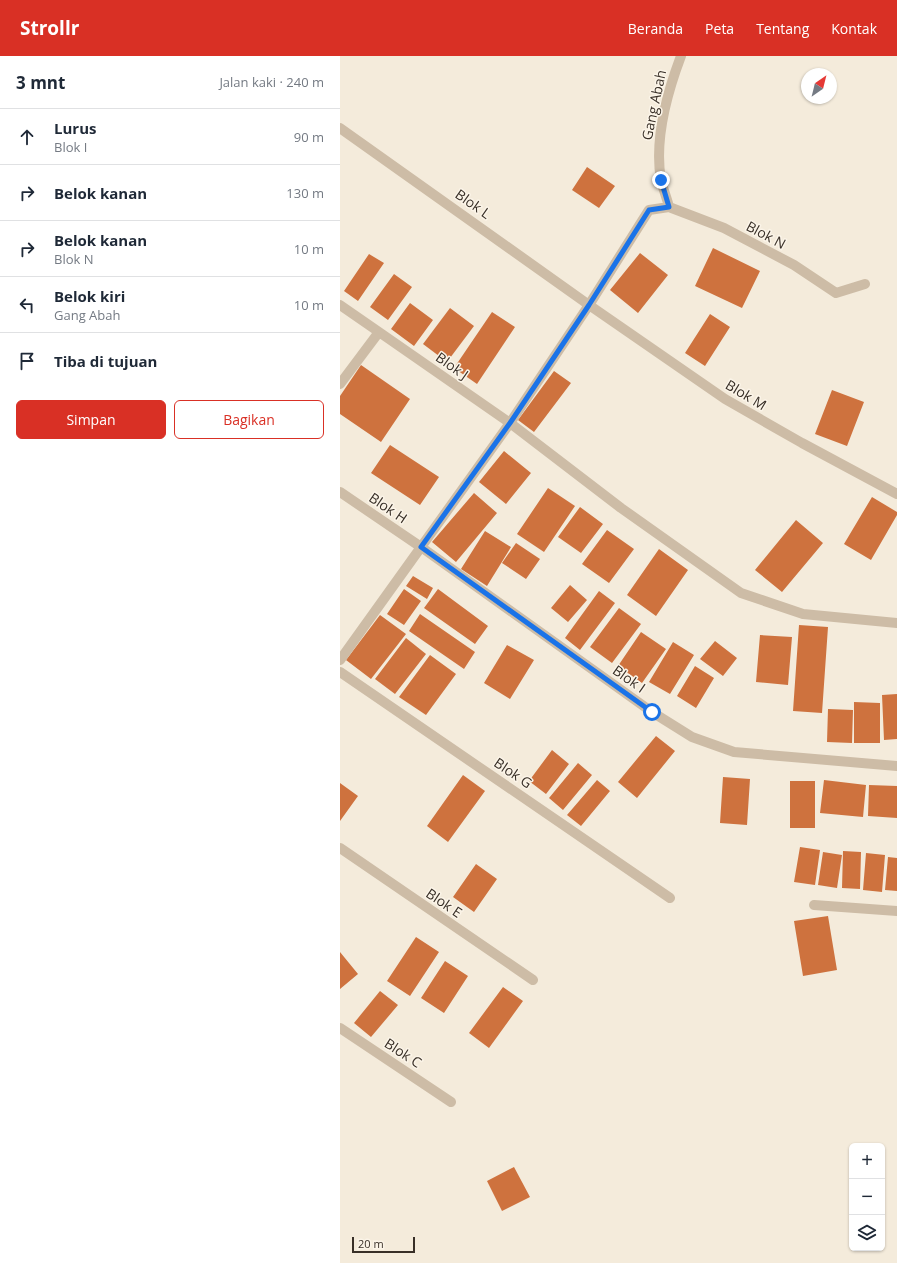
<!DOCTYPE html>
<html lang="id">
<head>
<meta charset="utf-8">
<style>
  body { margin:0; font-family:"Open Sans",sans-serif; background:#f6f6f7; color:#1f2937 }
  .controls { position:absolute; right:12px; bottom:12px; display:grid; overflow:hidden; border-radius:6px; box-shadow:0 1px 3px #0004 }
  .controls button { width:36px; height:36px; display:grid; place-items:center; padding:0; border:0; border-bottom:1px solid #e0e1e3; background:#fff; color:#1f2937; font:20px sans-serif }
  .compass { position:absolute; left:461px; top:12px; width:36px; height:36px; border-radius:50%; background:#fff; box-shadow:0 1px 3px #0004; rotate:35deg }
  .scale { position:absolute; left:12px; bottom:10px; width:63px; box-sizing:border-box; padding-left:4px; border:2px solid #382f27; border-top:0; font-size:11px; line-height:14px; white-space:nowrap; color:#382f27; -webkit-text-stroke:3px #fbf4e8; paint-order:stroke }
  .stop { position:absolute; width:12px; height:12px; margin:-9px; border:3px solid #1a73e8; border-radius:50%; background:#fff }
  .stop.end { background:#1a73e8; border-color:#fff; box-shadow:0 1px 4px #0008 }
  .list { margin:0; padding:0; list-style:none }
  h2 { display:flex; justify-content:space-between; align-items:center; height:52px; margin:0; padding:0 16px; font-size:17px }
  h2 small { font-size:13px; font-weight:400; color:#747a83 }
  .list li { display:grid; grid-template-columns:26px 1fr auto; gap:12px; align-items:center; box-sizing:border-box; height:56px; padding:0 16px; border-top:1px solid #e0e1e3 }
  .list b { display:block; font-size:15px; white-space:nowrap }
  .list p { margin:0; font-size:13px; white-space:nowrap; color:#747a83 }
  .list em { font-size:13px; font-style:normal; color:#747a83 }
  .actions { display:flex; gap:8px; padding:12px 16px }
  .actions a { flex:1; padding:9px 0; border:1px solid #d93025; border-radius:6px; text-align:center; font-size:14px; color:#d93025 }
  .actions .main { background:#d93025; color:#fff }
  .icon { flex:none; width:22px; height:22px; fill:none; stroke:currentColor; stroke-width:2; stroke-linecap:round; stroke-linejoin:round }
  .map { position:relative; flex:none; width:557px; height:1207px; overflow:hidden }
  header { display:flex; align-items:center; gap:24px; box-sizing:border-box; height:56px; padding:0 20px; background:#d93025; color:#fff }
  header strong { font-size:19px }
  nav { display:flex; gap:22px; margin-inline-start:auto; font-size:14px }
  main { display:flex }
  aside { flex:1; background:#fff }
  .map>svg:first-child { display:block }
</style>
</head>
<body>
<header>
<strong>Strollr</strong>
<nav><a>Beranda</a><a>Peta</a><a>Tentang</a><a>Kontak</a></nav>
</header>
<main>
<aside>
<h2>3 mnt<small>Jalan kaki · 240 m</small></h2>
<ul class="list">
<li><svg class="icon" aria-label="ahead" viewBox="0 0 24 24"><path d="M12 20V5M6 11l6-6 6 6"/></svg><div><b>Lurus</b><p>Blok I</p></div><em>90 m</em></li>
<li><svg class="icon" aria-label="right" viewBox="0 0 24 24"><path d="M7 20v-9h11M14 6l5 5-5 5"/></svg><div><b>Belok kanan</b></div><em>130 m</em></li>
<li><svg class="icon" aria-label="right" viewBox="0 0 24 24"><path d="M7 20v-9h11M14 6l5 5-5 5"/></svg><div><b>Belok kanan</b><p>Blok N</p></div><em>10 m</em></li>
<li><svg class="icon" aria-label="left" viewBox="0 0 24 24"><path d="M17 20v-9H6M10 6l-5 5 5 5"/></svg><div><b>Belok kiri</b><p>Gang Abah</p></div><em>10 m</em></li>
<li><svg class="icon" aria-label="arrive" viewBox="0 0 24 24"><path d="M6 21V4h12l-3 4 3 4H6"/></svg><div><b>Tiba di tujuan</b></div></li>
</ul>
<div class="actions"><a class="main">Simpan</a><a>Bagikan</a></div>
</aside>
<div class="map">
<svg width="557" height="1207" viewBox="0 0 557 1207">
  <rect width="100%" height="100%" fill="#f4ebdb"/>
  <!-- building -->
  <path fill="#ce723e" d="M247,111L275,130L259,152L232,134Z
    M373,192L420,215L402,252L355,230Z
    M300,197L328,219L298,257L270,234Z
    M29,198L44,207L18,245L4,235Z
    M54,218L72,231L48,264L30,251Z
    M70,247L93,264L74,290L51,273Z
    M110,252L134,270L107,306L83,288Z
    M152,256L175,271L137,328L114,312Z
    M370,258L390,271L365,310L345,297Z
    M21,309L70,343L41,386L0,358V340Z
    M214,315L231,327L194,376L178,364Z
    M492,334L524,346L507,390L475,378Z
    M50,389L99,421L80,449L31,417Z
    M164,395L191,417L166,448L139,426Z
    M208,432L235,450L204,496L177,478Z
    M134,437L157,457L116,506L92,486Z
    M532,441L557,456V459L531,504L504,488Z
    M240,451L263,468L241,497L218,481Z
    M456,464L483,487L442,536L415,514Z
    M267,474L294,493L269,527L242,508Z
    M145,475L171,491L147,530L121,513Z
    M176,487L200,503L186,523L162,507Z
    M319,493L348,514L316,560L287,539Z
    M73,520L93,532L87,543L66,530Z
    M230,529L247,544L228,566L211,552Z
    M64,533L81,545L64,569L47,558Z
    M98,533L148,570L135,588L84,552Z
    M259,535L275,547L240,594L225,582Z
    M279,552L301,568L272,607L250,591Z
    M80,558L135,596L124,613L69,575Z
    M40,559L66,578L31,623L6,604Z
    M459,569L488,571L482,657L453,655Z
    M301,576L326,593L302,627L278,610Z
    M420,579L452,581L448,629L416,626Z
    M66,582L86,598L55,638L35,623Z
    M375,585L397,602L383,620L360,603Z
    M333,586L354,599L330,638L309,626Z
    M167,589L194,604L170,643L144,627Z
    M90,599L116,618L86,659L59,641Z
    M355,610L374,622L356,652L337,640Z
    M557,638V683L544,684L542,639Z
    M514,646L540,647V687H514Z
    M488,653L513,654L512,687L487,686Z
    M316,680L335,695L297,742L278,726Z
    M212,694L229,708L206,738L189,725Z
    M238,707L252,719L223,754L209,742Z
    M123,719L145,735L108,786L87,770Z
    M383,721L410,723L407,769L380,767Z
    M257,724L270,735L241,770L227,759Z
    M484,724L526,729L523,761L480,757Z
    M450,725H475V772H450Z
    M0,727L18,740L0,765Z
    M529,729L557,730V762L528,760Z
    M460,791L480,794L475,829L454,826Z
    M503,795L521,796L520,833L502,832Z
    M483,796L502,799L497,832L478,829Z
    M526,797L545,799L542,836L523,834Z
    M548,801L557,802V835L545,834Z
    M136,808L157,823L134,856L113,841Z
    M488,860L497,914L463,920L454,865Z
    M76,881L99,896L70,940L47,925Z
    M0,896L18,918L0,933Z
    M105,905L128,920L104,957L81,942Z
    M163,931L183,945L149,992L129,977Z
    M40,935L58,949L31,981L14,967Z
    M174,1111L190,1141L162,1155L147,1125Z"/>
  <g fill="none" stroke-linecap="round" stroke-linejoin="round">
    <!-- minor -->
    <path stroke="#cdbca6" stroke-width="10" d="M0,72L249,249L385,343L462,387L557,438
      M329,151C327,142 323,133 321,124C314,84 327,37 341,0
      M0,249L39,276L0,328
      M39,276L170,367L281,452L401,537L463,558L557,567
      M0,436L81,491L312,656L352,681L394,696L557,710
      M0,604L170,367L249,249L309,154L329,151L384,172L454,209L496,237L525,228
      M0,616L330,842
      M0,792L193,924
      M474,849L557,855
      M0,972L111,1046"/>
  </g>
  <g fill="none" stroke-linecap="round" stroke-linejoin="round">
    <!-- route -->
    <path stroke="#1a73e8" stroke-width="5" d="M312,656L81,491L170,367L249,249L309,154L329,151L321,124"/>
  </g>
  <g text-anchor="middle" stroke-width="3" stroke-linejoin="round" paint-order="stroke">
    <!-- street labels -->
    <g font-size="14" fill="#382f27" stroke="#fbf4e8">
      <text transform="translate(314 49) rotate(-78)" y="5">Gang Abah</text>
      <text transform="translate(133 148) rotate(35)" y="5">Blok L</text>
      <text transform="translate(426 179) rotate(28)" y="5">Blok N</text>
      <text transform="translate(112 310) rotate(35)" y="5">Blok J</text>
      <text transform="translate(406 339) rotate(31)" y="5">Blok M</text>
      <text transform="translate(48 452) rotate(34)" y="5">Blok H</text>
      <text transform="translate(289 623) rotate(35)" y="5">Blok I</text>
      <text transform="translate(173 717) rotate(34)" y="5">Blok G</text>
      <text transform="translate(104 847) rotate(34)" y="5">Blok E</text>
      <text transform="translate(63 997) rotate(33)" y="5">Blok C</text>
    </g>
  </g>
</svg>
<div class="controls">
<button>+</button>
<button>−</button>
<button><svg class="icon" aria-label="layers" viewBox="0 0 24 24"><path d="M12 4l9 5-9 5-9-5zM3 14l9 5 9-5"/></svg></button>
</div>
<svg class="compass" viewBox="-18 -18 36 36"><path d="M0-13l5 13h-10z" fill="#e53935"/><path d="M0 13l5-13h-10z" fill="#747a83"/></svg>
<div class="scale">20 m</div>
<div class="stop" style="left:312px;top:656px"></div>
<div class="stop end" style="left:321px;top:124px"></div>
</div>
</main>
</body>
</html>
